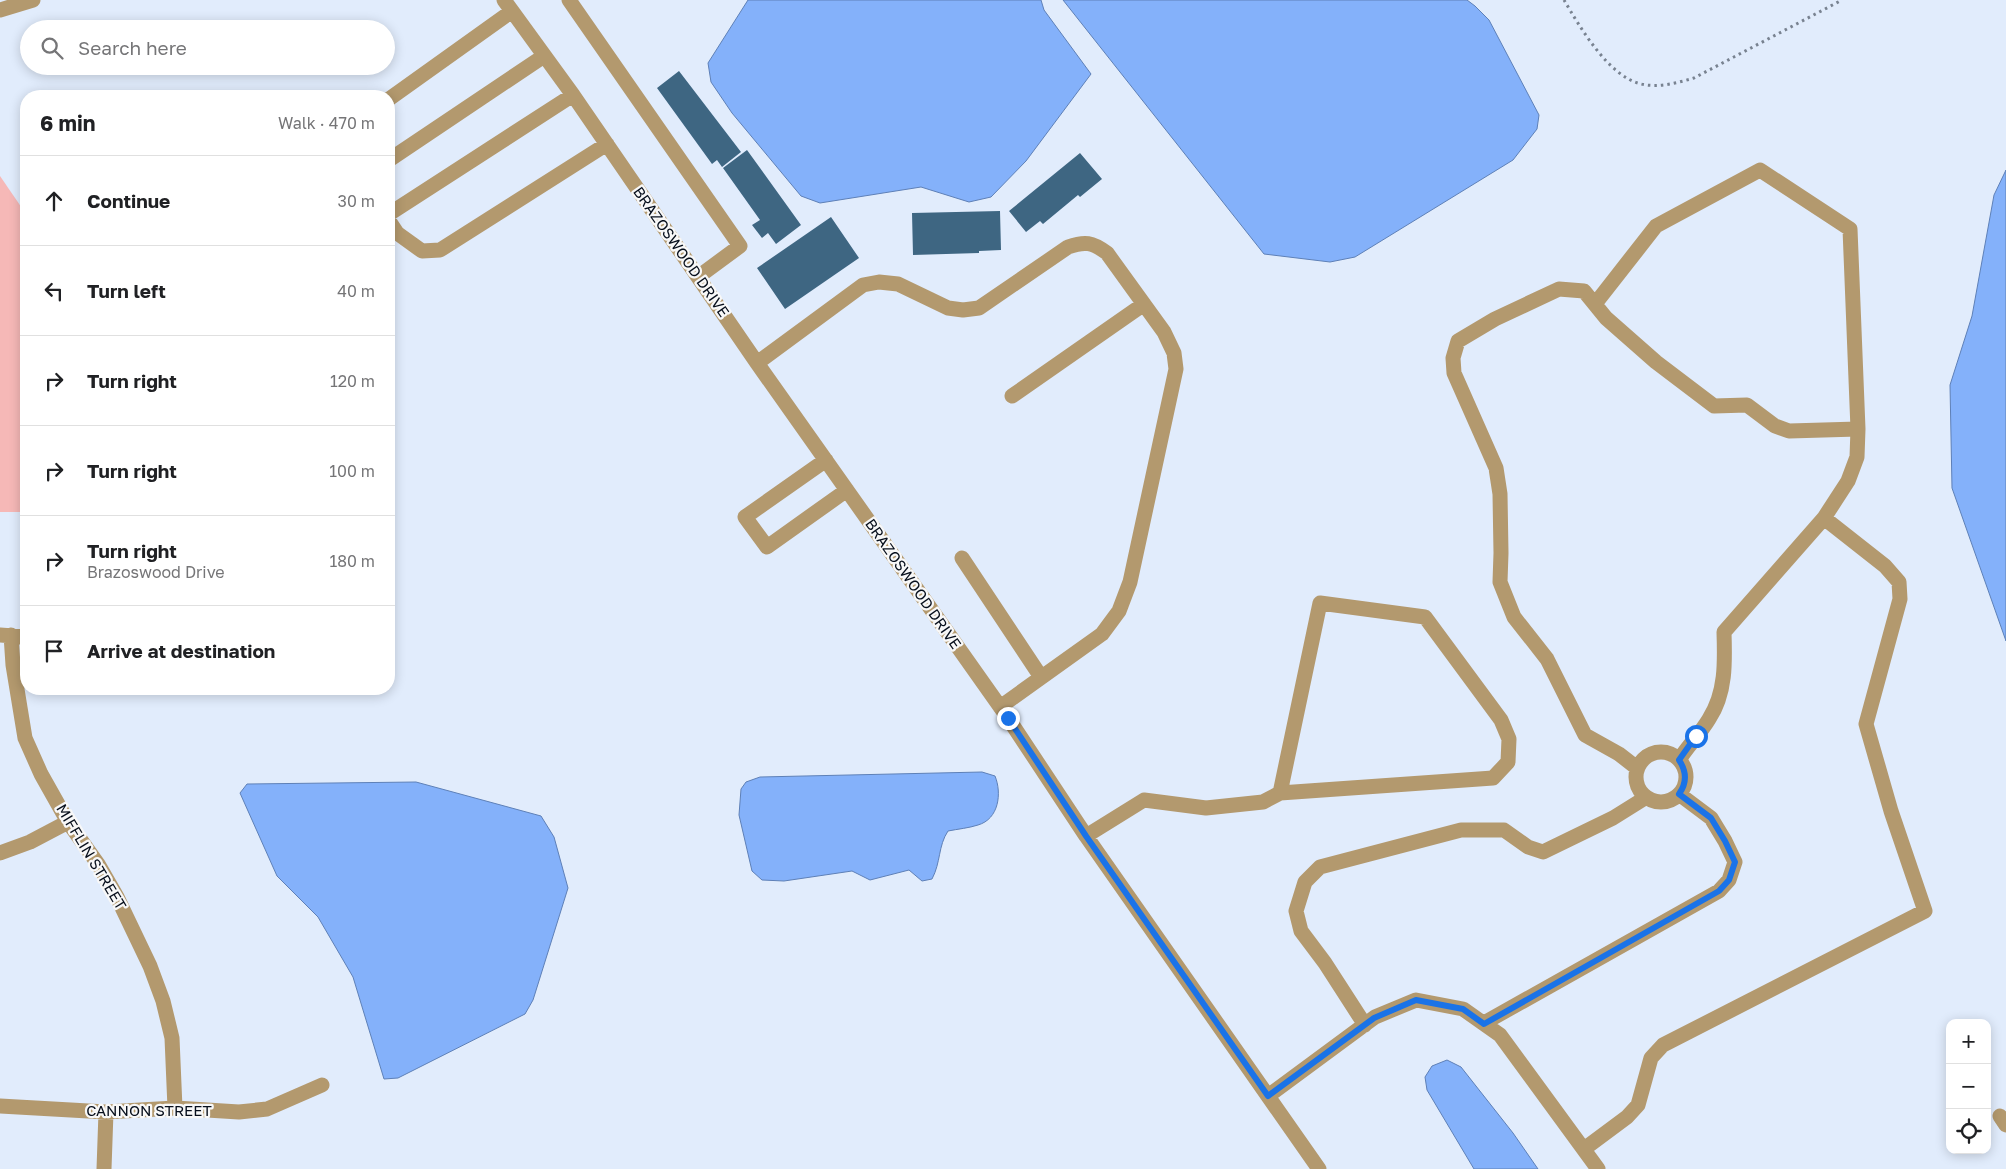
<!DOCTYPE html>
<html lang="en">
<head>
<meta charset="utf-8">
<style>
  body { margin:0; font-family:"Golos Text",sans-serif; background:#f6f6f6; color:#202124 }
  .controls { position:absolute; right:15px; bottom:15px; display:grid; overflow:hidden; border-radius:10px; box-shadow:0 2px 12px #0003 }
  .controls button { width:45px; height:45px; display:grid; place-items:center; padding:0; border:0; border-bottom:1px solid #e0e0e0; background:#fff; color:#202124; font:25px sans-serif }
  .stop { position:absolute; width:15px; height:15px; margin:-11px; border:4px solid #1a73e8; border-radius:50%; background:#fff }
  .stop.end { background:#1a73e8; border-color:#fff; box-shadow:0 1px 5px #0008 }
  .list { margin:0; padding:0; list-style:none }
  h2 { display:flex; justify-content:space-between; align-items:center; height:65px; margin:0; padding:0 20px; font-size:21px }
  h2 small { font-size:16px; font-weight:400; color:#757577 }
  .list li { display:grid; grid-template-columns:32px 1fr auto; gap:15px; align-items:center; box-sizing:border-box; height:90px; padding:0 20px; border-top:1px solid #e0e0e0 }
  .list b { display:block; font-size:19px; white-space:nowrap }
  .list p { margin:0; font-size:16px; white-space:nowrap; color:#757577 }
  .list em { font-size:16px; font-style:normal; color:#757577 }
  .icon { flex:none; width:28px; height:28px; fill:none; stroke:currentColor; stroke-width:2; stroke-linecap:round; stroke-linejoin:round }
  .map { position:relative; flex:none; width:2006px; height:1169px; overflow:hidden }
  .search { position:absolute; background:#fff; box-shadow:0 2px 12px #0003; left:20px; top:20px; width:375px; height:55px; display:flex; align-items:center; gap:12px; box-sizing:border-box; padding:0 18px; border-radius:28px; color:#757577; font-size:19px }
  .panel { position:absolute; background:#fff; box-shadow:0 2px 12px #0003; left:20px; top:90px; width:375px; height:605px; border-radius:20px }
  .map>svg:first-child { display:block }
</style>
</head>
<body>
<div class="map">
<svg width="2006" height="1169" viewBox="0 0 2006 1169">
  <rect width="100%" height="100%" fill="#e1ecfc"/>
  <!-- green -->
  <path fill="#f6b8b7" d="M0,176L26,214V512H0Z"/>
  <!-- water -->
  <path fill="#84b1fa" stroke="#5e80b7" d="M748,0H1041L1044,10L1091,74L1026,161L991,197L969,202L921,187L820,203L801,196L732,113L711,82L708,63Z
    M1063,0H1467L1475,6L1489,20L1539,115L1537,129L1513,160L1355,257L1330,262L1264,254Z
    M2006,170V641L1952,488L1950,385L1972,316L1994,195Z
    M982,772L995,776C1002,793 999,819 978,825C969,828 958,829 948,831C938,846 941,862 932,879L922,881L909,870L870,880L852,871L784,881L762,880L752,871L739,815L741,789L746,782L760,777Z
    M416,782L541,816L554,837L568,888L533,1000L525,1014L398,1078L384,1079L353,977L318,917L277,876L240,793L247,784Z
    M1447,1060L1461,1067L1513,1133L1538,1169H1474L1427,1090L1425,1077L1432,1066Z"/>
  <!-- building -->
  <path fill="#3e6682" d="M679,71L741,152L722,167L717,160L712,164L657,88Z
    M747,150L801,225L776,244L768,233L762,238L752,225L760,220L723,168Z
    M1080,153L1102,179L1080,197L1078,195L1043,224L1040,221L1026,232L1009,211Z
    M1000,211L1001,250L979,251V253L913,255L912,213Z
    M831,217L859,258L785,309L757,268Z"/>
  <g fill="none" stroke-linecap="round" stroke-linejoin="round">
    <!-- path -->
    <path stroke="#788290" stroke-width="3" stroke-dasharray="2.5 4" stroke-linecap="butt" d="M1564,0C1580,27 1608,76 1641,84C1658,88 1677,83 1694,78L1842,0"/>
    <!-- minor -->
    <path stroke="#b3996e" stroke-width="15" d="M504,0L573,95L757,363L1008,718L1086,836L1319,1169
      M569,0L740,246L698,277
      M0,10L33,0
      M389,99L512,11
      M389,160L544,56
      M389,214L573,95
      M389,221L397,233L422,251L440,250L607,144
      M1595,304L1656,226L1760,170L1850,229L1858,429
      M757,363L863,285L879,282L898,284L948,308L963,310L979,308L1068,247C1085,241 1092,242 1107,253L1164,332L1174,353L1176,369L1130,582L1119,611L1102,634L1000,707
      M1012,396L1144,304
      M826,460L745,517L767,547L847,490
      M962,558L1041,677
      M0,635L26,637
      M11,635L13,665L25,738L41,774L68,822L98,864L117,897L150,966L163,1001L172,1038L175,1108
      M1636 777a25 25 0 1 1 50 0a25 25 0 1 1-50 0Z
      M1637,768L1619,754L1585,735L1547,659L1514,617L1500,582L1501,553L1500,494L1496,468L1454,373L1453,358L1458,341L1495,319L1559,289L1584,291L1606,318L1656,362L1714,406L1747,405L1775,426L1789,431L1858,429L1857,457L1848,481L1824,518
      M1086,836L1144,800L1206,808L1263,802L1280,793L1320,603L1425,617L1501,720L1509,739L1508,762L1493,778L1280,793
      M0,853L30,842L68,822
      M1484,1023L1719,891L1729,880L1735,862L1725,841L1711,818L1679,794
      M1365,1025L1325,963L1301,931L1296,911L1305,882L1320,867L1461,830H1504L1528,847L1543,852L1613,818L1645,798
      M1268,1096L1375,1017L1416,1000L1463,1009L1500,1035L1598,1169
      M0,1106L106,1112L175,1108L239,1112L267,1109L322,1085
      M2000,1116L2006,1125
      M1584,1149L1627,1117L1638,1105L1651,1058L1663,1045L1925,911L1891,811L1866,724L1900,599L1899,582L1885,566L1824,518L1724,632C1725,662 1726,693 1709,719C1700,734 1688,746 1679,760
      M104,1169L106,1112"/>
  </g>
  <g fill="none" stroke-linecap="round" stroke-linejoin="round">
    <!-- route -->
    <path stroke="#1a73e8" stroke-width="6" d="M1008,718L1086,836L1268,1096L1374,1018L1416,1000L1463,1009L1484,1024L1719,891L1729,880L1735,862L1725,841L1711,818L1679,794C1687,783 1687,772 1679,760L1696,736"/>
  </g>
  <g text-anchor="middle" stroke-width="4.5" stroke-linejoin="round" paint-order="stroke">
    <!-- street labels -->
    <g font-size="15" fill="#060e1b" stroke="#f8f8f8">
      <text transform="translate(681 252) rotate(55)" y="5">BRAZOSWOOD DRIVE</text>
      <text transform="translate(913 584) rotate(55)" y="5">BRAZOSWOOD DRIVE</text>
      <text transform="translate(91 857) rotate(59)" y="5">MIFFLIN STREET</text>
      <text x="149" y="1116">CANNON STREET</text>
    </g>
  </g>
</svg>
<div class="controls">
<button>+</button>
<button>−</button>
<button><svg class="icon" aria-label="locate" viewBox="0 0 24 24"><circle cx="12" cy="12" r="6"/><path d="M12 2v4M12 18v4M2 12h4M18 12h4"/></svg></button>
</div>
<div class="stop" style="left:1696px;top:736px"></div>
<div class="stop end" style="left:1008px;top:718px"></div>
<div class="search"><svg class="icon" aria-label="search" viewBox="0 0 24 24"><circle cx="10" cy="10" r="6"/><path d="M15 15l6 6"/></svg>Search here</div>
<section class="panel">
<h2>6 min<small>Walk · 470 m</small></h2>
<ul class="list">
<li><svg class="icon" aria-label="ahead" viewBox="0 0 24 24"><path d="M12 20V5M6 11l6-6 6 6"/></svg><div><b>Continue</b></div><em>30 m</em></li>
<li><svg class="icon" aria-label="left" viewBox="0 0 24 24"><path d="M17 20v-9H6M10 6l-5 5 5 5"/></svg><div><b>Turn left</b></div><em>40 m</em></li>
<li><svg class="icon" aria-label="right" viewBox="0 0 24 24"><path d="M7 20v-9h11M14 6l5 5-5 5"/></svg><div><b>Turn right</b></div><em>120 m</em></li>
<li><svg class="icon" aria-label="right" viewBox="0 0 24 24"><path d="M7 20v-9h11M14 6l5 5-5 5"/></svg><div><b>Turn right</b></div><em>100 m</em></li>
<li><svg class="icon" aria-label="right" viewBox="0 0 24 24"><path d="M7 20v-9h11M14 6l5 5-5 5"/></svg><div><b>Turn right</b><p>Brazoswood Drive</p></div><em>180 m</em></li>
<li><svg class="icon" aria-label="arrive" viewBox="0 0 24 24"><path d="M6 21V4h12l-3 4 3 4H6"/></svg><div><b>Arrive at destination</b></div></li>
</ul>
</section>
</div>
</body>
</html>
